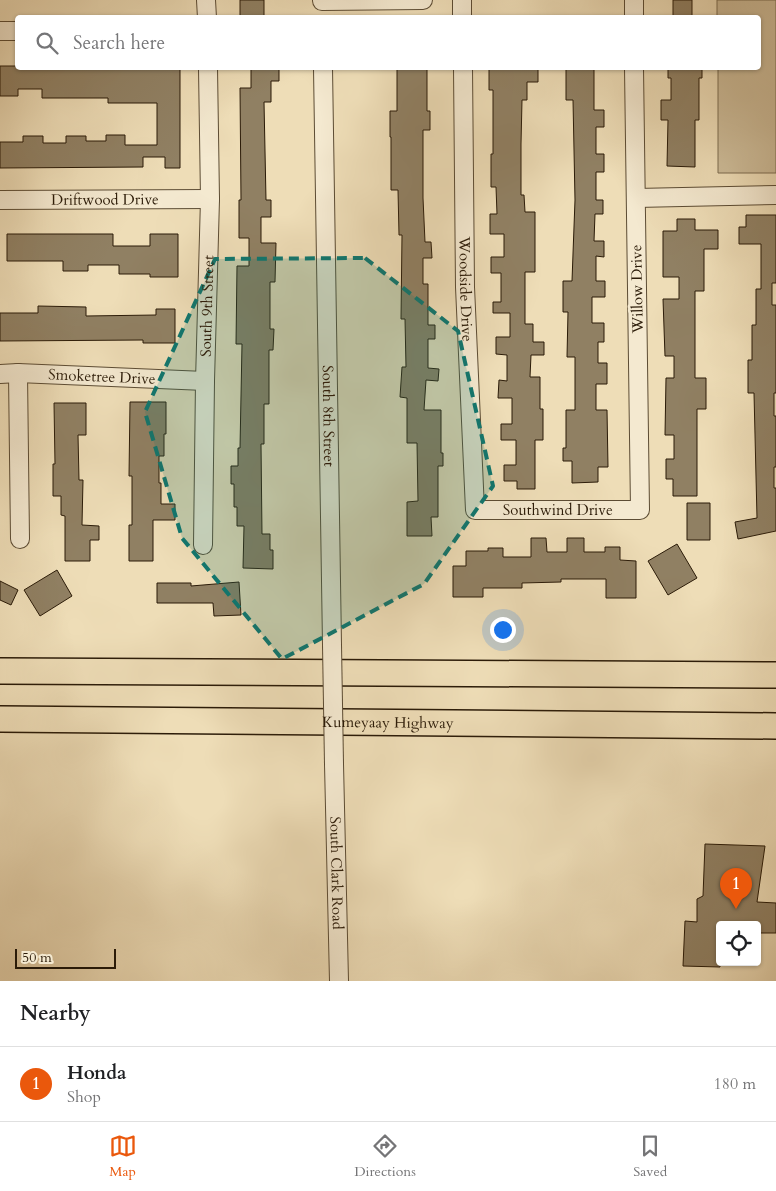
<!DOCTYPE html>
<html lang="en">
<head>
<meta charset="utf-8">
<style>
  body { margin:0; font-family:Cardo,serif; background:#f6f6f6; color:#202124 }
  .controls { position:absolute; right:15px; bottom:15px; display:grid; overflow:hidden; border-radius:5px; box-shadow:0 1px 4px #0004 }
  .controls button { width:45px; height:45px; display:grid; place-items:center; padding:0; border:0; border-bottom:1px solid #e0e0e0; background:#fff; color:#202124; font:25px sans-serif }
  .scale { position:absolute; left:15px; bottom:12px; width:101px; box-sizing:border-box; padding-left:5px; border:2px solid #2b1b08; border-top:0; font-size:14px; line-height:18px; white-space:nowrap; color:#2b1b08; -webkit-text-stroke:4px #f4e9d0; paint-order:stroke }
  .you { position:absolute; left:502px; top:629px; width:18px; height:18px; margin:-12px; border:4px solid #fff; border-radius:50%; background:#1a73e8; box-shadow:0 0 0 8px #1a73e833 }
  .badge { display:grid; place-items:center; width:32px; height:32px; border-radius:50%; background:#ea580c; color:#fff; font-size:16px; font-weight:700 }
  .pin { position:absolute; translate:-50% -41px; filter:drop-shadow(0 1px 2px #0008) }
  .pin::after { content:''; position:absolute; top:26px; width:18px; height:15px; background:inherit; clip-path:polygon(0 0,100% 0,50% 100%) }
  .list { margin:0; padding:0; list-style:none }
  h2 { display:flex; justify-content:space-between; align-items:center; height:65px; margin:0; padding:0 20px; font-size:21px }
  h2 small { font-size:16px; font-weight:400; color:#757577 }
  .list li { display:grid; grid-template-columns:32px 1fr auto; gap:15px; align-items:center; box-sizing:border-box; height:75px; padding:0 20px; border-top:1px solid #e0e0e0 }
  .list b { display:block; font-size:19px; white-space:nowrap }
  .list p { margin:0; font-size:16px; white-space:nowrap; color:#757577 }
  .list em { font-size:16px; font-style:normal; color:#757577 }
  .icon { flex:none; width:28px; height:28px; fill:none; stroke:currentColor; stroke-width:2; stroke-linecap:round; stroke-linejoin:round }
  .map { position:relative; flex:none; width:776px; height:981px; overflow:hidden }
  .search { position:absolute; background:#fff; box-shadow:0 1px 4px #0004; left:15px; right:15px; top:15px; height:55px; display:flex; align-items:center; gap:12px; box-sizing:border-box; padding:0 18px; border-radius:5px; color:#757577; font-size:19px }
  .sheet { height:140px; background:#fff }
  nav { display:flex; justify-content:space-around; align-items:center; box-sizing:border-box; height:70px; border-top:1px solid #e0e0e0; background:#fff; font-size:14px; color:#757577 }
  nav a { display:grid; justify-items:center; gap:2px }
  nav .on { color:#ea580c }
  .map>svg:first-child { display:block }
</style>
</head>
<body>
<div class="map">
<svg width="776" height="981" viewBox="0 0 776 981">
  <rect width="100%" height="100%" fill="#eeddb7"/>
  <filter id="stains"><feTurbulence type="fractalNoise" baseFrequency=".004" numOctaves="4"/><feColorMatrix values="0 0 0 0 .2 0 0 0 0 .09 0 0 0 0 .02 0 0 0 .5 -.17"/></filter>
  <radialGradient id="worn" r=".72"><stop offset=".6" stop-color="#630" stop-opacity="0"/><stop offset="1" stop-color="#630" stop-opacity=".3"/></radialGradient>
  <!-- green -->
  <path fill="#cdbc99" stroke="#7c6c50" d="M717,0H776V173H718V68H758V18L717,17Z"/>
  <!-- building -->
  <path fill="#908063" stroke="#2b1b08" d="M240,0H264V16H240Z
    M673,0H692V18H673Z
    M0,66H18V68H180V168H165V157H143V167L0,168V142H23V136H43V143H66V136H86V141H106V135H125V145H157V103H108V98H42V89H18V96H0Z
    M251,68H279V81H271V102H264L266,200H271V217H261V243H276L275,282H270V329H274L273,350H269V404H264V444H261L262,534H270V550H273V569L243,568L244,526H237V507H234V484H231V466H238V448H240L242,344H236L237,266H249V238H239V200H241L240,88H251Z
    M489,68H538V82H527V100H522L521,144V195H524L525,212H535V272H525V324H533V342H544V355H531L530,377H540V409H543V440H535V489H517V481H504V465H516V440H501V424H512V398H498L499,380L507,381V355L496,354V337H510V313H493V302H501V273H491V257H504V234H490V214H497L496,187H491V154H493V90H489Z
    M566,68H594V110H604V127H596V154H604V172H596V200H603V214H595L594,241H604V257L596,256V281H605V297H592V323H604V342H598V363H607V384H596V410H607L608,467H598V482L572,483V461H563V448H566V410H575V357H567L568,312H563V281H572L575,200L573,100H566Z
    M668,68H702V78H699V120H695V167L667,166L668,120H661V100H671V78H668Z
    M397,69H427V111H430V130H423V198L425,242H431L432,258H423V284H428V325H435V339H428V368L439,369L438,381L426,380L424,410H441V453H443V466H438V517H431L432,536H407V502L418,501L417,443H407V398L400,397L402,367H406L405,319H401L402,235H399L398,190H391V137H390V111H397Z
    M746,215H776V283H772V305H776V393H774V416H776V467H774V488H776V531L738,539L735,522L757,518L754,393H748V360H752V325H756V289H761V244H739V227H746Z
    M677,219H695V230H718V249H704V291H695V378H706V409H697V496H673V479H666V459H674V435H665L666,378H674V356H665L663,299H679V277H663V231H677Z
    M7,234H113V246H150V234H178V277H150V274H119V265H88V271H63V261H7Z
    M38,306L86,307V316L156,315V309H175V343H143V340L0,341V313H38Z
    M130,402H166V434H164V456H159V483H161V504H175V520H153V561H129V525H132V476H129Z
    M54,403H86V435H78L79,480H83L82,525L99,526V540H90V561H65V516L61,515V496H53V464H55Z
    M687,503H710V540H687Z
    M531,538H546L547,552H567V538H584V552H605V547H620V560L636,561V598H606V579H561V582L522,583V588H483V597H453V566H466V551H488V548H503V557H531Z
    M677,544L697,578L668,595L648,561Z
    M57,570L72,596L40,616L24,590Z
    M0,581L18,590L11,605L0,600Z
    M239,582L241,615L214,616L213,603H157V583H191V586Z
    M705,844L765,846L757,902L776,903V933H757V925H720V967L683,966L685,921L697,922V899L703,896Z"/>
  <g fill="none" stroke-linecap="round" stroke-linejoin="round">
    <defs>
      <g id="minor">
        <path d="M206,0L207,18"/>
        <path d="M462,0V18"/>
        <path d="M634,0V18"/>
        <path d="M322,1L423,0"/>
        <path d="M0,31H18"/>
        <path id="s1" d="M323,68L332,645"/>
        <path id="s2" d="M463,68L465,287L475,510H640L634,68"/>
        <path d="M636,198L776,195"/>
        <path id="s3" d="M0,200L210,199"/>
        <path d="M18,373L20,539"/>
        <path id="s4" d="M0,374L18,373L205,381"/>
        <path id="s5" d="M203,545L205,381L210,199L208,68"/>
        <path id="s6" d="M334,764L339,981"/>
      </g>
      <g id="highway">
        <path d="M0,671L776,675"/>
        <path id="s7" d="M0,719L776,726"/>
      </g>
    </defs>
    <!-- minor casing -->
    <use href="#minor" stroke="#5c4c34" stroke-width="20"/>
    <!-- highway casing -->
    <use href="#highway" stroke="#2b1b08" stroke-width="28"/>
    <!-- minor -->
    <use href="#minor" stroke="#f4e9d0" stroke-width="18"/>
    <!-- highway -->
    <use href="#highway" stroke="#eeddb7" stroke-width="25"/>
    <defs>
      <path id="minor-bridge" d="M332,645L334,764"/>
    </defs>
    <!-- minor-bridge casing -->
    <use href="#minor-bridge" stroke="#5c4c34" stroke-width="20" stroke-linecap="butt"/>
    <!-- minor-bridge -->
    <use href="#minor-bridge" stroke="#f4e9d0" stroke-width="18"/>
  </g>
  <!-- marked area -->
  <path fill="#0f766e" fill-opacity="0.2" stroke="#0f766e" stroke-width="4" stroke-dasharray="10 6" stroke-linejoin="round" d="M365,258L458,331L493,486L424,584L282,659L182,538L145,412L215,259Z"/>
  <g text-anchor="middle" stroke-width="5" stroke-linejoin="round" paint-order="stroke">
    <!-- street labels -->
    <g font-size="15" fill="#2b1b08" stroke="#f4e9d0">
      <text dy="5" stroke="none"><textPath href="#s3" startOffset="105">Driftwood Drive</textPath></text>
      <text dy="5" stroke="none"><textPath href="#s2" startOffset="221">Woodside Drive</textPath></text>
      <text transform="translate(637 289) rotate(-91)" y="5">Willow Drive</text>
      <text dy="5" stroke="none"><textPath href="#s5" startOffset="239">South 9th Street</textPath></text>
      <text dy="5" stroke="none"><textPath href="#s4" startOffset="102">Smoketree Drive</textPath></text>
      <text dy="5" stroke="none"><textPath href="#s1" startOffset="348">South 8th Street</textPath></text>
      <text dy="5" stroke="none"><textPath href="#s2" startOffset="525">Southwind Drive</textPath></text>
      <text dy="5" stroke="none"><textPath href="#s7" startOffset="388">Kumeyaay Highway</textPath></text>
      <text dy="5" stroke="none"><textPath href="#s6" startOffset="109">South Clark Road</textPath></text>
    </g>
  </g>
  <rect width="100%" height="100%" filter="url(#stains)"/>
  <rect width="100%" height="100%" fill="url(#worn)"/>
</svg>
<div class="controls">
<button><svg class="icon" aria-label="locate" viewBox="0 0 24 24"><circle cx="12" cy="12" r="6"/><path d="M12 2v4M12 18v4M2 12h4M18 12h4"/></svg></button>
</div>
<div class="scale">50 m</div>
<div class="you"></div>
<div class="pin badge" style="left:736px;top:909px">1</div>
<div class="search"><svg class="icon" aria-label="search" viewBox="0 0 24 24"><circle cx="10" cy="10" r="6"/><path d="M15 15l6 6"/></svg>Search here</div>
</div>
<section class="sheet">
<h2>Nearby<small></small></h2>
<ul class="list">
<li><span class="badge">1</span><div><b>Honda</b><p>Shop</p></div><em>180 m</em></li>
</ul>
</section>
<nav>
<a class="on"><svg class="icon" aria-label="map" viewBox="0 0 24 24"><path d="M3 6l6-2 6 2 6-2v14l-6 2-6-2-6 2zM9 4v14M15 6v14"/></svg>Map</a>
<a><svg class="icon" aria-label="directions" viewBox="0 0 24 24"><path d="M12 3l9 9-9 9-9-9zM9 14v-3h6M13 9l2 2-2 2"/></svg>Directions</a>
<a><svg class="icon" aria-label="saved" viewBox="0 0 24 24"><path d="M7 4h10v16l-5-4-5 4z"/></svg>Saved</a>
</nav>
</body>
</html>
